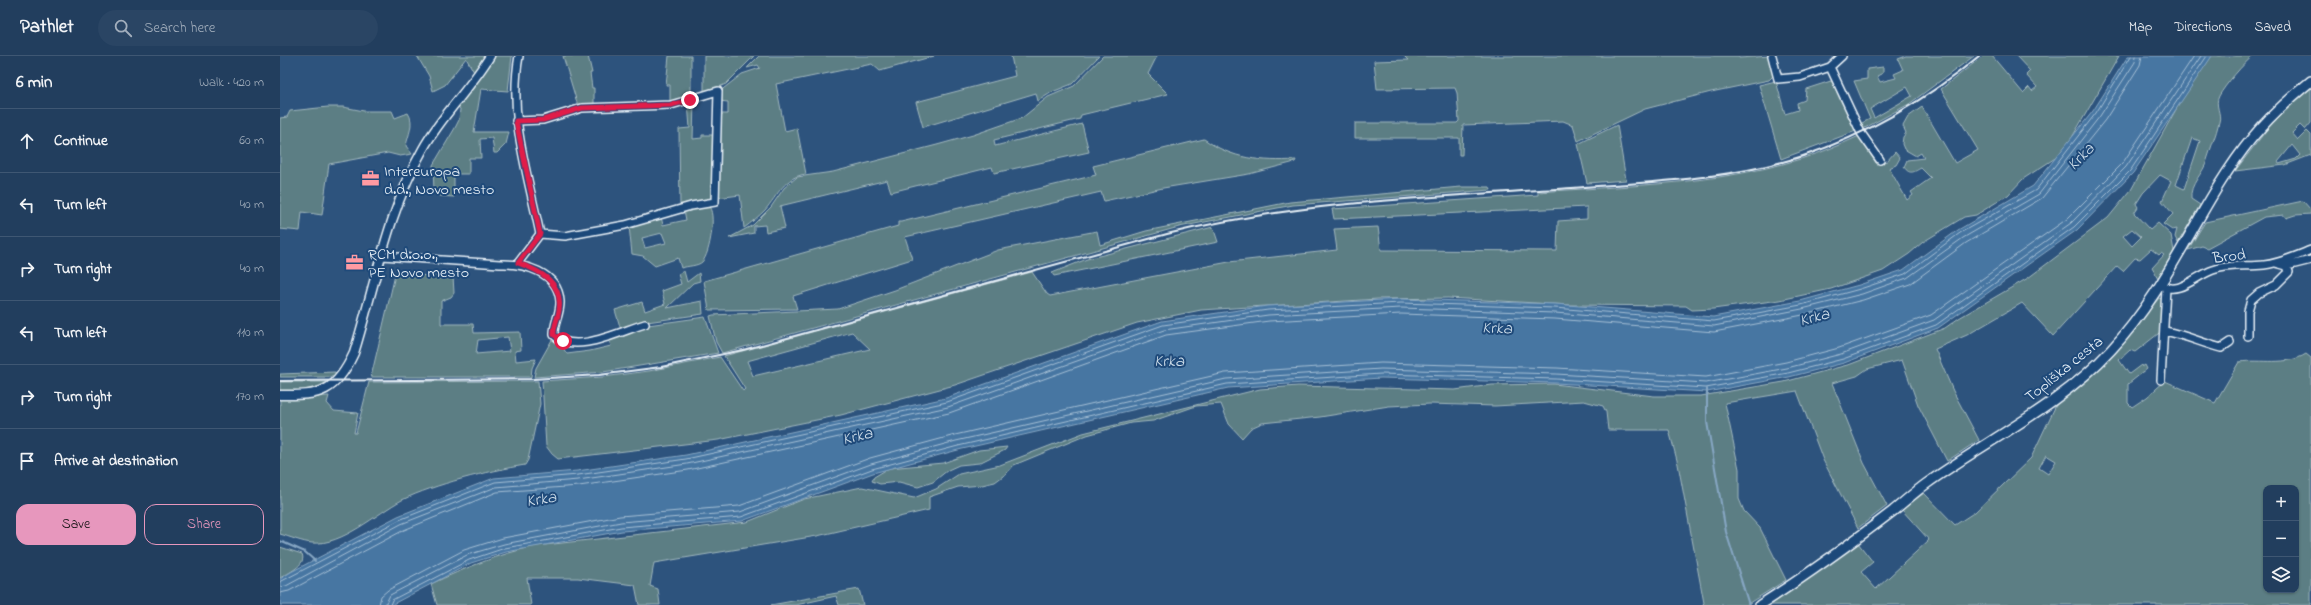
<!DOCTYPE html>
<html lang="en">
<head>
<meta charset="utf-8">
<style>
  body { margin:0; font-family:"Indie Flower",sans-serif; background:#2a4564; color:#f1f3f6 }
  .controls { position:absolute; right:12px; bottom:12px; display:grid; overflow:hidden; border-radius:8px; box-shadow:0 1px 3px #0004 }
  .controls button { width:36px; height:36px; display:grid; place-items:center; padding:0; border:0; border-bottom:1px solid #3f5773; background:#223e5e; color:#f1f3f6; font:20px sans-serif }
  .stop { position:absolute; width:12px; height:12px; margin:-9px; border:3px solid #e11d48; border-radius:50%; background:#fff }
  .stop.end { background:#e11d48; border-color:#fff; box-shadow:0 1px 4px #0008 }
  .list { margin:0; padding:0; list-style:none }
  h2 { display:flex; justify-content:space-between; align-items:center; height:52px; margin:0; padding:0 16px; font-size:17px }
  h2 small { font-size:13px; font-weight:400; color:#a2aebc }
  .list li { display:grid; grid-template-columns:26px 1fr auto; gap:12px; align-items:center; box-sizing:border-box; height:64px; padding:0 16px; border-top:1px solid #3f5773 }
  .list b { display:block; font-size:15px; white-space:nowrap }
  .list em { font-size:13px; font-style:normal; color:#a2aebc }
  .actions { display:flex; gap:8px; padding:12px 16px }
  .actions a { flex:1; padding:9px 0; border:1px solid #e797bd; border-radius:12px; text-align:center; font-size:14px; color:#e797bd }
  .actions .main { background:#e797bd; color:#111 }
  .icon { flex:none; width:22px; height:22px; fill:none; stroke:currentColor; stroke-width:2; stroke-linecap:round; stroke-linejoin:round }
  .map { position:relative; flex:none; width:2031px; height:549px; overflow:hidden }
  header { display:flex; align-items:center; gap:24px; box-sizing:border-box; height:56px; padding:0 20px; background:#223e5e; border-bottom:1px solid #3f5773 }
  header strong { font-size:19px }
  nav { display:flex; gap:22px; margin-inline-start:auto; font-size:14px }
  .search { width:280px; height:36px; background:#2a4564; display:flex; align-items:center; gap:10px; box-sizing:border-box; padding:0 14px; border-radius:22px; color:#a2aebc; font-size:15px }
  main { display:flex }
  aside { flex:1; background:#223e5e }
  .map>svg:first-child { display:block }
</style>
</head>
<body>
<header>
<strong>Pathlet</strong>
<div class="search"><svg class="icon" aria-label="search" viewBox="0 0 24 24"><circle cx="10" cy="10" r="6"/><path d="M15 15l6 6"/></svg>Search here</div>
<nav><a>Map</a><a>Directions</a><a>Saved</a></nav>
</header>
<main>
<aside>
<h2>6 min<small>Walk · 420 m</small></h2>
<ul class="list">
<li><svg class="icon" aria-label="ahead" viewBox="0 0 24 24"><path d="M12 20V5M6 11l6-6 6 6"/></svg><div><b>Continue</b></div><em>60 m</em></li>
<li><svg class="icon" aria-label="left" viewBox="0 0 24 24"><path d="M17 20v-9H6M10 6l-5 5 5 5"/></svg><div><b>Turn left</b></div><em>40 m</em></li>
<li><svg class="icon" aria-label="right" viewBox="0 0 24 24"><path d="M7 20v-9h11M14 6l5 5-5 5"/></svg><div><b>Turn right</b></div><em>40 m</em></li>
<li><svg class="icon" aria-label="left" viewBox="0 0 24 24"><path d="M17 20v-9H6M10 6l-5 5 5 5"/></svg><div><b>Turn left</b></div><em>110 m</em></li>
<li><svg class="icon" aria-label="right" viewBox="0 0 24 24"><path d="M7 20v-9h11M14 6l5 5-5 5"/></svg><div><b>Turn right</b></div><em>170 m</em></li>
<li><svg class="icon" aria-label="arrive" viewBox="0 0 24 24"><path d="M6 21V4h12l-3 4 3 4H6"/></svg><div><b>Arrive at destination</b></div></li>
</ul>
<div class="actions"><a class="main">Save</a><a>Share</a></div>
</aside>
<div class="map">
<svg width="2031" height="549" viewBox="0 0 2031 549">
  <rect width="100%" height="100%" fill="#2d537d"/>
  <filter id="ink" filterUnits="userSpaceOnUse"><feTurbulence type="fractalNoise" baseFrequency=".025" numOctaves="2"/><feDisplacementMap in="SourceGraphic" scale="8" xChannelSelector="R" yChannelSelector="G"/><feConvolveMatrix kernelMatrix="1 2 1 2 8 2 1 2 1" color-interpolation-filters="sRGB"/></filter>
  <g filter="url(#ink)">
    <!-- green -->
    <path fill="#5b7e84" stroke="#a2b8be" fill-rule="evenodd" d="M137,0H205L194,16L186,2L165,29L153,35L149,20Z
      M214,0H232L228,35L201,33L194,76H229L226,88L217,97H214L212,82L200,83L201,102H189V118H174V141L159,140L154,136L153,109L175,72L179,64L180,53L177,49Z
      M283,0H308L312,17H310L312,32H314V49L298,50Z
      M389,0H411V41L390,45V29H386Z
      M424,0H474L446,28L424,37Z
      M479,0H654L600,15L592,8L496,28L505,75L517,72L526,118C504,121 498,139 485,154C479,160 471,167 464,172L460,139L437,142L439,58H448V46L439,45V36L462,18L480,12L478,9L467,12Z
      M731,0H819L792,28L772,36L758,45L756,37L643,71L636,46L735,20Z
      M823,0H877L868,18L888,38L801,59L800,63L714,84L715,90L802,68L809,96L714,117L712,111L611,136L607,124L500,150L505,172L486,176L485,169L474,170V177L449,182L473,169L491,151L504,132L517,121L553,116L657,89L693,79L742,62L768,41L794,30Z
      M1124,0H1459V2L1491,0L1494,19L1489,24L1431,36L1365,53L1298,85L1293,69L1283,65L1183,69L1182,99H1179V82H1075V67H1177L1179,65L1177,37L1175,32L1097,33L1094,5L1128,4Z
      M1626,0H1694L1629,48L1581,74L1578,69L1590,63L1574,25L1587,23V13L1603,11V17L1597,20L1600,26L1616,22L1614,18L1623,14L1618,3ZM1627,31L1632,40L1594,62L1590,53Z
      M1703,0H1712L1743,37L1749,31L1752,35L1757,31L1746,19L1750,15L1736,0H1839L1783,97L1743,123L1728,139L1696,159L1684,161L1643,186L1629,198L1603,215L1551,233L1500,244L1433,253L1412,254L1406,250L1291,249L1168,242L1098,243L921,254L857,267L675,329L561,359L438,384L278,403L272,398L266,390L262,325L323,321L369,315L440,301L463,335L465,333L444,300L752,216L767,238L770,240L949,206L1057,194L1054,173L1098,171L1101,194L1277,195L1278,165L1307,163V151L1054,163L1052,153L1258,139V136C1367,128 1479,129 1579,80L1596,107L1607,105L1615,96L1620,102L1616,109L1609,112L1627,144L1633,139L1631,136L1651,122L1641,112C1635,115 1630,120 1624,111L1627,104L1644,102L1641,97L1636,100L1624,93L1622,88L1623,81L1626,77L1623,70L1628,61L1642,51L1675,107L1698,94L1661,33ZM572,276L590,293L473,320L467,305Z
      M1930,0H1973C1964,7 1945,29 1939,40C1934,49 1942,58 1939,66C1936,79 1931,91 1927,104C1924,117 1909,128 1911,143L1920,149L1898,187L1895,181L1897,173L1892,174L1883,168L1893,158L1882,145L1891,125L1880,119L1863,137L1856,148L1858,151L1854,157L1870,174L1878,167L1891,179L1894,195L1878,222L1872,212L1884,199L1881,197L1879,199L1871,193L1860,203L1855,202L1843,215L1837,210L1773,280L1742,247L1687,279L1655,293L1673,335L1699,384L1667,405L1638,349L1622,304L1587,313L1577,320L1552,327L1584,407L1607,450L1578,472L1543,404L1517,335L1445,347L1459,413V443L1464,455L1480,472L1506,524L1466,549H1422L1424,547L1398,408L1389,374H1328L1326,356L1323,350L1304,345L1215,350L1150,348L1109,350L1040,361L982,367L971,372L962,382L949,368L941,348L916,350L873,365L851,367L807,379L734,409L727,417L715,426L702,429L678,431L649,441V454L537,480L374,507L370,530L378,533L380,549H359L355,529L298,522H247L251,549H157L151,528C185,512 219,498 256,490L467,466L524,443L582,431L634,442L656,433L679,418L720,409L803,377L980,333L1018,330L1175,334L1212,329L1274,328L1374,340H1421L1504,326L1571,308L1665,272L1679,262L1748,222L1828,162L1851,134L1908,32ZM1912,82L1920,85L1904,133L1896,129ZM1852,173L1861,181L1852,190L1843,180Z
      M1554,24L1576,75L1501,103L1479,29L1496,25L1505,58L1518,54L1517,47L1525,44L1526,33Z
      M2031,31V67L2025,74L2020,69L2012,77L2018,84L2027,75L2031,79V99L2005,109L1955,115L1992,67ZM2012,89L2020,99L2016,103L1999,108L1998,106Z
      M414,45L413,83L422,82V79H436L433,142L430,145L400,151L399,73L410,72L408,47Z
      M48,51H63L84,55H112L115,62L128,57C135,67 128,79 126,90L132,98L120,100L108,97L49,108L42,159L22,156L20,175L0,173V62L7,61L10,55Z
      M1337,69L1346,124L1307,127L1298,88Z
      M924,83C952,103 982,106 1016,104L1015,106L969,118L883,132L824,145L821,136L625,181L632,203L513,240L517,253L429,254L424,225L618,170V166H621L816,119L813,110Z
      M1181,131H1210L1211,134L1013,149L899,171L442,297L436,286L430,260L433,259L558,253L615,234L718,194L817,175L820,189L866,175L1010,146Z
      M2023,145L2031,154V158L2015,159L2006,162L2004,159L1984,161L1927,192L1922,190L1908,194L1925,166Z
      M428,150C437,155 430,199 422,206C418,210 407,210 401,212L398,202L375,210L363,200L352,198L349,170L381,161L383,169L406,164L404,154ZM382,177L386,187L365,192L362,182Z
      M933,171L938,186L774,220L772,217L807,203Z
      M404,215L407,226L419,217L420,225L413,227L387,252L422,245L423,258L360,267L341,274L335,254L362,246L365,255L385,248L382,235L401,228L398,218Z
      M115,219L173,220L174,237L171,241L161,245V268H193L194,277L240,276L241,294L235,295L236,305L256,303L252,312L251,321H91ZM228,281L230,295L196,298L198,284Z
      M1879,242L1884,244L1883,274L1855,296L1850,294L1839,304L1849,318L1861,309L1862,311L1865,309L1867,313L1848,328V347L1852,351L1867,341L1885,325L1935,347L1959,306C1981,303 2007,310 2026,298L2031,302V549H1491L1578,487L1593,506L1581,516L1596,533L1649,484L1622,454L1644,437L1675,469L1695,456L1751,402L1777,347L1833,299ZM1766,399L1776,405L1768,418L1759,412ZM1986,432H2016V534H1986Z
      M425,261L438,297L323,316L254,321L256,312L273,282L275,285L284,287L283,292L287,298L310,295L331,290L328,282L368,269Z
      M55,316L56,318L53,321H0V318Z
      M258,325L260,348L248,404L245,409C208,415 155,428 122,444C97,457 62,490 32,487C22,486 10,481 0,478V343L49,340L47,347L54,355L78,357L74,377H76L89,326Z
      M0,326H48L28,335L0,336Z
      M727,391L725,394L699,407L679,409L668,414L653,426L638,431L619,426L600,428L592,425L594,421L609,412L663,407L699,394Z
      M0,491L22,498C27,509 8,517 0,522Z
      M579,533L583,549H559L556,540L516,549H491Z"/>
    <!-- water -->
    <path fill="#4676a2" stroke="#87a7c4" d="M1848,0H1932L1853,117L1797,174L1658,272L1564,307L1509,321L1427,336L1276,327L1101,322L948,332L678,394L593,417L462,465L342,475L226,496L191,507L111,549H0V523L11,516L118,460L214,422L297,415L406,399L666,342L882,265L987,250L1121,243L1275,248L1433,261L1520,245L1579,229L1623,214L1678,174L1753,130L1813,55Z"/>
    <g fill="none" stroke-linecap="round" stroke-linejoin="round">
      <!-- shore -->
      <path stroke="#a7c0d6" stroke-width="1" d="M0,526L119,464L215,426L298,419L406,403L667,346L883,269L988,254L1121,247L1275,252L1434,265L1521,249L1580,233L1625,218L1680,177L1756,134L1816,57L1851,0
        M0,531L6,530L121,468L216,431L298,424L407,408L668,351L884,274L988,259L1121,252L1275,257L1434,270L1522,253L1582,238L1627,222L1683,182L1759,138L1820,60L1855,6L1856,0
        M0,537L9,535L124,474L217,436L299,430L408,414L669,357L886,279L989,265L1121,258L1275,263L1434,276L1523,259L1583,244L1630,228L1686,187L1762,142L1825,64L1860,9L1862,0
        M99,549L101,540L108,534L184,494L223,482L340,460L459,450L590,402L675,379L945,317L1101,307L1277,312L1426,321L1506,306L1559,292L1651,259L1787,163L1842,108L1914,0
        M105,549L110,539L187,499L224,488L341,466L460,456L591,408L676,385L946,323L1101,313L1276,318L1426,327L1507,312L1561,298L1654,264L1791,167L1846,111L1921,0
        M110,549L112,544L189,504L225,492L341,471L461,461L592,413L678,390L947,328L1101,318L1276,323L1426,332L1508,317L1563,303L1656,269L1794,171L1850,115L1927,0"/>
      <!-- stream -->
      <path stroke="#87a7c4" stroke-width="2" d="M1427,333V366L1446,476L1469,549
        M0,485L25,496L35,505"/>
      <defs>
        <path id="minor" d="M1492,0L1498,23L1520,21L1550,11L1562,0
          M1550,11L1581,77L1600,104
          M236,65L263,64L302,52L391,49L438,35L435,146L411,150L345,169L285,180L260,178
          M102,200L220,208C244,207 278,216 280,245C281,257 273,268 274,279C294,300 343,274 365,268
          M238,207L260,178C248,119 228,60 239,0
          M2007,210L2031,204
          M1881,229C1899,240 1915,220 1933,214C1950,208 1967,211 1984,209C2001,207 2016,200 2031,194
          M1885,275C1905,279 1922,287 1941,292L1950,286
          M1968,280V255L1971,244L1979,237L1996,229L2009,216L2007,210L1996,207
          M1881,324L1886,232"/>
        <path id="tertiary" d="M0,339C41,340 56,336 74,297C95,229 108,155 143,93C161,60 190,33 210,0"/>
        <path id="secondary" d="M1480,549C1526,520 1570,488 1613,455C1624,446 1635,436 1646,428C1707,384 1780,350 1831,294C1891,230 1919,147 1972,82C1990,60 2010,42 2031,25"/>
      </defs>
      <!-- minor casing -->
      <use href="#minor" stroke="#e8f1f8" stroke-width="10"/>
      <!-- tertiary casing -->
      <use href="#tertiary" stroke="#e8f1f8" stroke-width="11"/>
      <!-- secondary casing -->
      <use href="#secondary" stroke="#e8f1f8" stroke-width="12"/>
      <!-- minor -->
      <use href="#minor" stroke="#1f4a7a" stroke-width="7"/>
      <!-- tertiary -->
      <use href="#tertiary" stroke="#1f4a7a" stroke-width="8"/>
      <!-- secondary -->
      <use href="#secondary" stroke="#1f4a7a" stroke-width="9"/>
      <!-- rail -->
      <path stroke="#e8f1f8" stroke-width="2" d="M0,325L253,323L319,319L381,311L463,294L887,178C1020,145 1156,141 1292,132C1369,126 1449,124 1523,100C1588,78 1646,44 1699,0"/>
    </g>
  </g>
  <g fill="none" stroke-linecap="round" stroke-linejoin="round" filter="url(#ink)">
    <!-- route -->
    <path stroke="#e11d48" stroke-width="5" d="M283,285L274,279C273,271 278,263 279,254C283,227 261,215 238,207L260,178L236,65L263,64L302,52L391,49L410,44"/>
  </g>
  <!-- icons -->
  <defs>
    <symbol id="office-bare" viewBox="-9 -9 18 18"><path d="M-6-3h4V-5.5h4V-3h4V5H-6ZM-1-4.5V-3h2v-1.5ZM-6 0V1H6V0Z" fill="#ff9aa2" stroke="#1f4a7a" stroke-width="2.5" paint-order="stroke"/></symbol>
  </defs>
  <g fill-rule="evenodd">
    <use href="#office-bare" x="78" y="110" width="25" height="25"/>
    <use href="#office-bare" x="62" y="194" width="25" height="25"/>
  </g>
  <g text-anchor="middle" stroke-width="4" stroke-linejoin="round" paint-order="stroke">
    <!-- poi labels -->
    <g font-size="16" fill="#e8f1f8" stroke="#1f4a7a" text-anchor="start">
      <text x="104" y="120">Intereuropa<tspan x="104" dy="18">d.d., Novo mesto</tspan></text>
      <text x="88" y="203">RCM d.o.o.,<tspan x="88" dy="18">PE Novo mesto</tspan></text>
    </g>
    <!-- street labels -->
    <g font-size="16" fill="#e8f1f8" stroke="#1f4a7a">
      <text transform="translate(1949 199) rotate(-7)" y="6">Brod</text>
      <text transform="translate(1783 312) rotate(-39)" y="6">Topliška cesta</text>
    </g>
    <!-- water labels -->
    <g font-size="17" font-style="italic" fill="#d0dfeb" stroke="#1f4a7a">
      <text transform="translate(1800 100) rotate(-46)" y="6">Krka</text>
      <text transform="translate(1534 260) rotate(-15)" y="6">Krka</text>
      <text transform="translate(1217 271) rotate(2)" y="6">Krka</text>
      <text x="889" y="310">Krka</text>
      <text transform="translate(577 379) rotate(-14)" y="6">Krka</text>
      <text transform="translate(261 442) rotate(-9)" y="6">Krka</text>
    </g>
  </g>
</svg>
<div class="controls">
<button>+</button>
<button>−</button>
<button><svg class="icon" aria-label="layers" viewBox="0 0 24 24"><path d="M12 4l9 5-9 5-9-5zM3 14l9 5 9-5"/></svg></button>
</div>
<div class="stop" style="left:283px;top:285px"></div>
<div class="stop end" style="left:410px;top:44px"></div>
</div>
</main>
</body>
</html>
